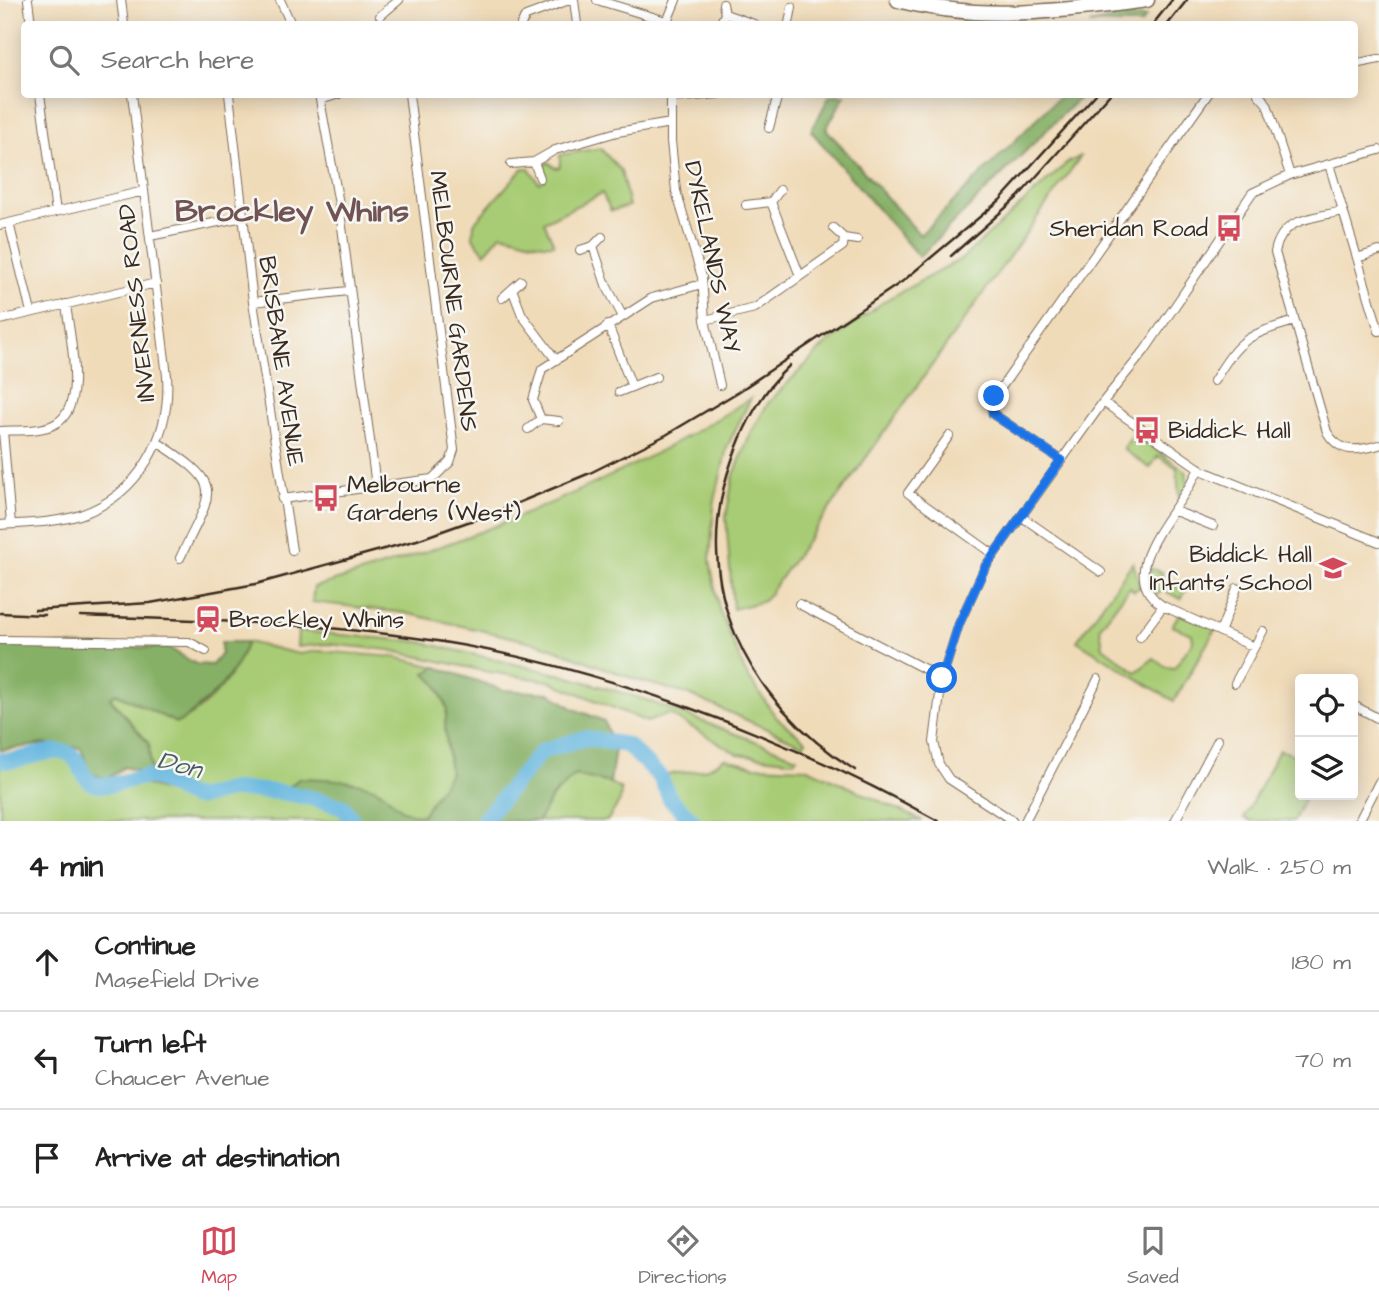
<!DOCTYPE html>
<html lang="en">
<head>
<meta charset="utf-8">
<style>
  body { margin:0; font-family:"Architects Daughter",sans-serif; background:#f6f6f6; color:#222 }
  .controls { position:absolute; right:21px; bottom:21px; display:grid; overflow:hidden; border-radius:7px; box-shadow:0 4px 18px #0003 }
  .controls button { width:63px; height:63px; display:grid; place-items:center; padding:0; border:0; border-bottom:2px solid #e0e0e0; background:#fff; color:#222; font:35px sans-serif }
  .stop { position:absolute; width:21px; height:21px; margin:-16px; border:5px solid #1a73e8; border-radius:50%; background:#fff }
  .stop.end { background:#1a73e8; border-color:#fff; box-shadow:0 2px 7px #0008 }
  .list { margin:0; padding:0; list-style:none }
  h2 { display:flex; justify-content:space-between; align-items:center; height:91px; margin:0; padding:0 28px; font-size:30px }
  h2 small { font-size:23px; font-weight:400; color:#767676 }
  .list li { display:grid; grid-template-columns:46px 1fr auto; gap:21px; align-items:center; box-sizing:border-box; height:98px; padding:0 28px; border-top:2px solid #e0e0e0 }
  .list b { display:block; font-size:26px; white-space:nowrap }
  .list p { margin:0; font-size:23px; white-space:nowrap; color:#767676 }
  .list em { font-size:23px; font-style:normal; color:#767676 }
  .icon { flex:none; width:38px; height:38px; fill:none; stroke:currentColor; stroke-width:2; stroke-linecap:round; stroke-linejoin:round }
  .map { position:relative; flex:none; width:1379px; height:821px; overflow:hidden }
  .search { position:absolute; background:#fff; box-shadow:0 4px 18px #0003; left:21px; right:21px; top:21px; height:77px; display:flex; align-items:center; gap:18px; box-sizing:border-box; padding:0 24px; border-radius:7px; color:#767676; font-size:26px }
  .sheet { height:385px; background:#fff }
  nav { display:flex; justify-content:space-around; align-items:center; box-sizing:border-box; height:98px; border-top:2px solid #e0e0e0; background:#fff; font-size:19px; color:#767676 }
  nav a { display:grid; justify-items:center; gap:4px }
  nav .on { color:#d1495b }
  .map>svg:first-child { display:block }
</style>
</head>
<body>
<div class="map">
<svg width="1379" height="821" viewBox="0 0 1379 821">
  <rect width="100%" height="100%" fill="#f6f6f2"/>
  <filter id="ink" filterUnits="userSpaceOnUse"><feTurbulence type="fractalNoise" baseFrequency=".0143" numOctaves="2"/><feDisplacementMap in="SourceGraphic" scale="14" xChannelSelector="R" yChannelSelector="G"/><feConvolveMatrix kernelMatrix="1 2 1 2 8 2 1 2 1" color-interpolation-filters="sRGB"/></filter>
  <filter id="wash" filterUnits="userSpaceOnUse"><feTurbulence type="fractalNoise" baseFrequency=".00686" numOctaves="4" result="noise"/><feDisplacementMap in="SourceGraphic" scale="28" xChannelSelector="R" yChannelSelector="G"/><feGaussianBlur stdDeviation="1.57" result="paint"/><feColorMatrix in="noise" values="0 0 0 0 0 0 0 0 0 0 0 0 0 0 0 0 0 1.4 0 .05"/><feComposite in="paint" operator="in"/></filter>
  <g filter="url(#wash)">
    <rect width="100%" height="100%" fill="#f0dbb9"/>
    <!-- green -->
    <path fill="#a8cc75" stroke="#727b4a" stroke-width="2" d="M600,148L621,171L629,206L611,211L602,193L544,222L554,244C537,246 519,237 501,234L485,253L473,238L474,223L523,168H529L539,183L545,180L544,166L548,162L556,168L560,167V155Z
      M1081,156L764,601L733,609L726,517L733,477L750,435L768,403L826,344L886,300L963,258L1067,163Z
      M751,398L727,447L714,505L710,561L719,609L745,672L776,717L806,741L803,745L690,695L634,679L541,644L405,613L312,602L314,587C466,543 617,484 751,398Z
      M1134,434L1186,471L1188,485L1179,498L1177,468L1158,456L1150,468L1123,449Z
      M1133,562L1140,587L1134,591L1130,587L1100,627L1103,647L1136,672L1154,658L1166,667L1174,668L1193,642L1192,634L1172,626L1179,614L1216,628L1174,701L1077,641Z
      M1150,568L1162,572L1161,581L1186,590L1181,599L1163,590L1157,595L1150,581Z
      M298,631L420,642L562,675L643,699L797,757L794,761L738,754L669,714L647,722L549,681L489,672L389,650L327,644L297,647Z
      M247,642L299,654L319,651L394,657L436,667L426,673L436,684L447,708L445,727L450,774L422,815L405,814L376,789L300,778L286,790L343,807L353,821H0V766C26,769 48,748 73,763L87,785L101,789L143,784L202,803L217,795L282,790L272,787H214L194,793L151,774L149,744L110,698L115,693L176,723C209,709 235,675 247,642Z
      M1279,750L1300,757V795H1306L1294,821H1250L1244,818Z
      M724,758L754,766L808,768L923,821H693L670,799L660,777C686,768 701,777 724,758Z
      M575,775L610,783L621,789L620,801L607,821H538L552,797Z"/>
    <!-- forest -->
    <path fill="#86b066" stroke="#606d42" stroke-width="2" d="M1146,17L1141,24H1089L1116,18Z
      M830,95H845L826,129L920,235L1061,95H1082L919,257L811,131Z
      M221,642H247C234,678 211,698 182,721L176,723L116,693L110,698L149,744L151,774L124,767L107,779L89,773L81,748L45,744L0,750V644L169,648L196,664L212,665L221,654Z
      M436,667L503,690L550,693L574,709L604,721L615,749L610,783L575,775L552,797L538,821H353L343,807L285,790L300,778C323,779 354,779 376,789C397,799 395,814 422,815L450,773L445,727L447,708L436,684L425,673Z"/>
    <g fill="none" stroke-linecap="round" stroke-linejoin="round">
      <!-- river -->
      <path stroke="#63b6df" stroke-width="16" d="M0,760C21,764 40,749 63,752C82,754 78,778 95,784C112,789 131,777 148,777C165,778 176,793 192,797C206,800 218,790 233,790C275,789 303,795 343,807L353,821
        M483,821L542,751L585,738L627,745L660,777L670,799L693,821"/>
    </g>
  </g>
  <g filter="url(#ink)">
    <g fill="none" stroke-linecap="round" stroke-linejoin="round">
      <defs>
        <path id="street" d="M28,0L31,24
          M121,0L124,24
          M280,0L291,24
          M574,0L577,24
          M597,0L666,21
          M725,14L754,24
          M380,16L399,0
          M789,23L792,7
          M521,24L526,16L569,0
          M666,24L676,0
          M720,24L725,14L723,4
          M1354,64L1379,59
          M40,94L56,212
          M229,94L253,302L292,550
          M319,94L339,204L376,486
          M671,94V141L676,191L702,277L705,320L720,385
          M1258,94L1267,104L1290,175
          M671,98L718,94
          M320,100L339,94
          M769,128L777,98L775,94
          M534,162L540,178
          M511,164L534,162L555,150L617,132L671,123
          M1329,164L1379,331
          M771,202L800,276
          M746,205L771,202L780,190
          M1343,211C1313,218 1282,217 1275,252L1327,432C1340,454 1357,451 1379,445
          M9,223L31,312
          M0,225L144,191
          M833,228L844,238
          M150,236L243,217
          M593,246L606,285L622,315
          M580,250L593,246L602,237
          M1357,258L1379,251
          M512,289L522,315L556,360
          M502,298L521,281
          M253,302L348,291
          M0,320L156,283
          M705,320L755,308L843,246L844,238L857,240
          M608,325L632,387
          M1214,381C1240,338 1247,335 1295,321
          M619,392L656,377
          M1103,402L1203,471L1379,542
          M541,419L533,400L542,369L652,298L702,284
          M528,429L541,419L559,421
          M0,431C17,430 40,432 55,424C88,407 69,334 66,304
          M3,431L11,524
          M949,436L908,493L993,554
          M157,442C227,487 213,489 180,558
          M1061,460L993,414L991,402L1208,94
          M1199,468C1183,509 1109,571 1163,606L1254,647
          M282,499L432,479L450,462L454,450L409,94
          M1175,511L1213,526
          M1022,517L1101,572
          M0,525C26,523 55,523 80,515C139,495 171,437 167,376L132,94
          M799,604L942,678
          M1221,630L1237,588
          M1140,637L1163,606
          M0,640L189,642L206,651
          M1235,683L1263,631
          M1353,705L1379,719
          M1013,821L949,779L939,764L934,742L942,678L959,624L985,567L1103,402L1145,350L1252,193L1290,175L1379,150
          M1025,821L1098,679
          M1175,821L1218,740
          M1359,821L1379,782"/>
        <path id="highway" d="M898,0C979,22 1066,11 1147,0"/>
      </defs>
      <!-- street casing -->
      <use href="#street" stroke="#7a6854" stroke-width="10"/>
      <!-- highway casing -->
      <use href="#highway" stroke="#7a6854" stroke-width="17"/>
      <!-- street -->
      <use href="#street" stroke="#fff" stroke-width="8"/>
      <!-- highway -->
      <use href="#highway" stroke="#fff" stroke-width="14"/>
      <!-- rail -->
      <path stroke="#3b2a1e" stroke-width="2.5" d="M1153,24L1172,0
        M1168,24L1187,0
        M951,256L1018,197L1110,94
        M790,365C763,390 744,425 732,460C687,585 747,702 855,770
        M35,610L150,603L256,584L417,540L496,512L590,473L666,435L738,392L903,281L1000,200L1096,94
        M0,613L45,615
        M80,616C190,620 300,622 409,637C587,660 781,734 938,821"/>
    </g>
  </g>
  <g fill="none" stroke-linecap="round" stroke-linejoin="round" filter="url(#ink)">
    <!-- route -->
    <path stroke="#1a73e8" stroke-width="9" d="M942,678L959,624L985,567L1061,460L993,414L991,402L994,396"/>
  </g>
  <!-- icons -->
  <defs>
    <symbol id="bus-bare" viewBox="-9 -9 18 18"><path d="M-5-6H5V4H4V6H2V4H-2V6H-4V4H-5ZM-3.5-4V0h7V-4ZM-3.5 1.2v1.5H-2V1.2ZM2 1.2v1.5H3.5V1.2Z" fill="#d1495b" stroke="#f6f6f2" stroke-width="2.5" paint-order="stroke"/></symbol>
    <symbol id="school-bare" viewBox="-9 -9 18 18"><path d="M0-5L7-2L0 1L-7-2ZM-4 1L0 2.5L4 1V4Q0 6-4 4Z" fill="#d1495b" stroke="#f6f6f2" stroke-width="2.5" paint-order="stroke"/></symbol>
    <symbol id="station-bare" viewBox="-9 -9 18 18"><path d="M-3-6H3Q5-6 5-4V2Q5 4 3 4L4.5 6H3L1.5 4h-3L-3 6H-4.5L-3 4Q-5 4-5 2V-4Q-5-6-3-6ZM-3.5-4v3h7v-3ZM-3.5 1v1.5H-2V1ZM2 1v1.5H3.5V1Z" fill="#d1495b" stroke="#f6f6f2" stroke-width="2.5" paint-order="stroke"/></symbol>
  </defs>
  <g fill-rule="evenodd">
    <use href="#bus-bare" x="1210" y="209" width="38" height="38"/>
    <use href="#bus-bare" x="1128" y="411" width="38" height="38"/>
    <use href="#bus-bare" x="307" y="479" width="38" height="38"/>
    <use href="#school-bare" x="1314" y="549" width="38" height="38"/>
    <use href="#station-bare" x="189" y="600" width="38" height="38"/>
  </g>
  <g text-anchor="middle" stroke-width="5" stroke-linejoin="round" paint-order="stroke">
    <!-- poi labels -->
    <g font-size="24" fill="#3b2a1e" stroke="#f6f6f2" text-anchor="start">
      <text x="1208" y="236" text-anchor="end">Sheridan Road</text>
      <text x="1168" y="438">Biddick Hall</text>
      <text x="347" y="492">Melbourne<tspan x="347" dy="28">Gardens (West)</tspan></text>
      <text x="1312" y="562" text-anchor="end">Biddick Hall<tspan x="1312" dy="28">Infants' School</tspan></text>
      <text x="229" y="627">Brockley Whins</text>
    </g>
    <!-- street labels -->
    <g font-size="24" fill="#3b2a1e" stroke="#f6f6f2">
      <text transform="translate(713 257) rotate(78)" y="8">DYKELANDS WAY</text>
      <text transform="translate(454 301) rotate(83)" y="8">MELBOURNE GARDENS</text>
      <text transform="translate(136 303) rotate(-96)" y="8">INVERNESS ROAD</text>
      <text transform="translate(282 361) rotate(82)" y="8">BRISBANE AVENUE</text>
    </g>
    <!-- water labels -->
    <g font-size="26" font-style="italic" fill="#495b62" stroke="#f6f6f2">
      <text transform="translate(180 764) rotate(15)" y="9">Don</text>
    </g>
    <!-- district labels -->
    <g font-size="32" font-weight="bold" fill="#705352" stroke="#f6f6f2">
      <text x="292" y="221">Brockley Whins</text>
    </g>
  </g>
</svg>
<div class="controls">
<button><svg class="icon" aria-label="locate" viewBox="0 0 24 24"><circle cx="12" cy="12" r="6"/><path d="M12 2v4M12 18v4M2 12h4M18 12h4"/></svg></button>
<button><svg class="icon" aria-label="layers" viewBox="0 0 24 24"><path d="M12 4l9 5-9 5-9-5zM3 14l9 5 9-5"/></svg></button>
</div>
<div class="stop" style="left:942px;top:678px"></div>
<div class="stop end" style="left:994px;top:396px"></div>
<div class="search"><svg class="icon" aria-label="search" viewBox="0 0 24 24"><circle cx="10" cy="10" r="6"/><path d="M15 15l6 6"/></svg>Search here</div>
</div>
<section class="sheet">
<h2>4 min<small>Walk · 250 m</small></h2>
<ul class="list">
<li><svg class="icon" aria-label="ahead" viewBox="0 0 24 24"><path d="M12 20V5M6 11l6-6 6 6"/></svg><div><b>Continue</b><p>Masefield Drive</p></div><em>180 m</em></li>
<li><svg class="icon" aria-label="left" viewBox="0 0 24 24"><path d="M17 20v-9H6M10 6l-5 5 5 5"/></svg><div><b>Turn left</b><p>Chaucer Avenue</p></div><em>70 m</em></li>
<li><svg class="icon" aria-label="arrive" viewBox="0 0 24 24"><path d="M6 21V4h12l-3 4 3 4H6"/></svg><div><b>Arrive at destination</b></div></li>
</ul>
</section>
<nav>
<a class="on"><svg class="icon" aria-label="map" viewBox="0 0 24 24"><path d="M3 6l6-2 6 2 6-2v14l-6 2-6-2-6 2zM9 4v14M15 6v14"/></svg>Map</a>
<a><svg class="icon" aria-label="directions" viewBox="0 0 24 24"><path d="M12 3l9 9-9 9-9-9zM9 14v-3h6M13 9l2 2-2 2"/></svg>Directions</a>
<a><svg class="icon" aria-label="saved" viewBox="0 0 24 24"><path d="M7 4h10v16l-5-4-5 4z"/></svg>Saved</a>
</nav>
</body>
</html>
